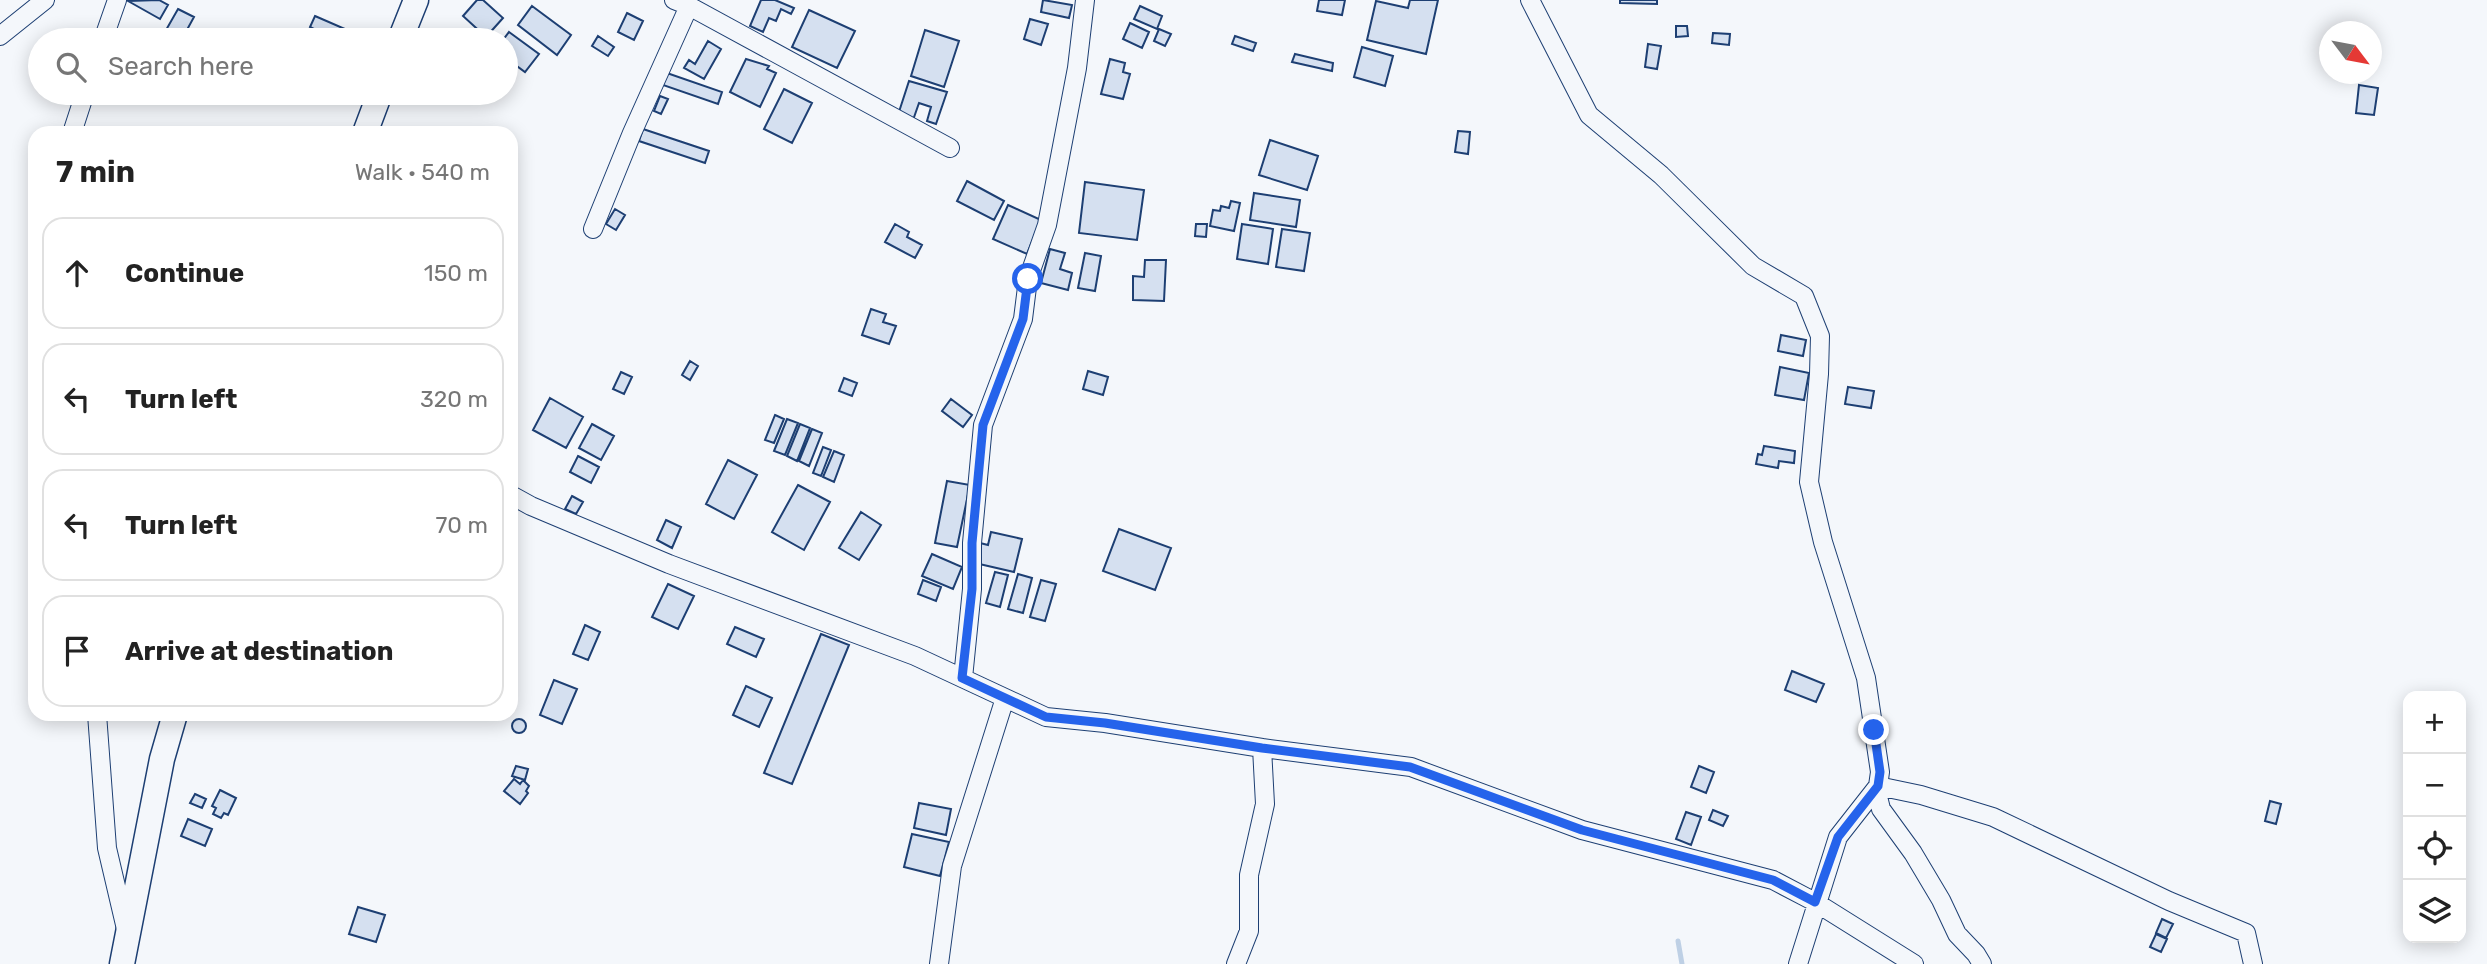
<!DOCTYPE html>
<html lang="en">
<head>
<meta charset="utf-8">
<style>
  body { margin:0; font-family:Rubik,sans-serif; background:#f2f2f2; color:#222 }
  .controls { position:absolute; right:21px; bottom:21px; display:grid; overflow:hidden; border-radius:14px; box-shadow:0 4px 18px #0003 }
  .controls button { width:63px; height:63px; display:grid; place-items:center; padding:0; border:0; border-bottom:2px solid #e0e0e0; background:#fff; color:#222; font:35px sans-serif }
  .compass { position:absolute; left:2319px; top:21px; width:63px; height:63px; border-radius:50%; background:#fff; box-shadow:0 4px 18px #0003; rotate:122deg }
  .stop { position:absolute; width:21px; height:21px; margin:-16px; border:5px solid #2563eb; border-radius:50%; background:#fff }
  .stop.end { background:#2563eb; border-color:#fff; box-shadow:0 2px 7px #0008 }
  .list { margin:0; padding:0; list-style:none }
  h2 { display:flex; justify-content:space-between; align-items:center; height:91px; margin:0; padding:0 28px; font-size:30px }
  h2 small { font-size:23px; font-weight:400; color:#767676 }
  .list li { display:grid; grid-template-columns:46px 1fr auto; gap:21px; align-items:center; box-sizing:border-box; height:112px; margin:0 14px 14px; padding:0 14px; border:2px solid #e0e0e0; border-radius:21px }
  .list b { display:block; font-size:26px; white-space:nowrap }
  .list em { font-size:23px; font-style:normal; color:#767676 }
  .icon { flex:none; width:38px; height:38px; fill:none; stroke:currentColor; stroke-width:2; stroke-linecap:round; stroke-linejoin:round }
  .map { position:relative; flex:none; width:2487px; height:964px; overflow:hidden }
  .search { position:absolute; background:#fff; box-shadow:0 4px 18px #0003; left:28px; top:28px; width:490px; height:77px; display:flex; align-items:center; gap:18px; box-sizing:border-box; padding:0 24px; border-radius:38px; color:#767676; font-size:26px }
  .panel { position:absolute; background:#fff; box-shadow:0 4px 18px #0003; left:28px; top:126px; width:490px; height:595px; border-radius:21px }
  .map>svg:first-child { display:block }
</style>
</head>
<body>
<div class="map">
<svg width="2487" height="964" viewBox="0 0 2487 964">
  <rect width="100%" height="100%" fill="#f4f7fb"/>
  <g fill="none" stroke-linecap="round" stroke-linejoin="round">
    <!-- stream -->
    <path stroke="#bed0e5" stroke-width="5" d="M1678,941L1682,964"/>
  </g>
  <!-- building -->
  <path fill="#d5e0f0" stroke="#1d3f73" stroke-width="2" d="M159,0L168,5L160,19L128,1Z
    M477,0H483L503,18L486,37L463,16Z
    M761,0H775L794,8L791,14L781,9L776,21L769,18L763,32L750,26Z
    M1043,0L1072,5L1069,18L1041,12Z
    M1319,0H1345L1342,15L1317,11Z
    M1410,0H1438L1426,54L1367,40L1376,1L1408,8Z
    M1620,0H1657V4L1620,3Z
    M532,6L571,35L557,55L518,25Z
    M1140,6L1162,16L1157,29L1134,19Z
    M178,9L194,17L182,39L166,30Z
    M809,10L855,31L837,68L792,47Z
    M627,13L643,21L634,40L618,32Z
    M315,16L345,29L340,40H311L316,30L310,27Z
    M1030,19L1048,24L1041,45L1024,39Z
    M1130,23L1149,32L1142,48L1123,39Z
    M1676,26H1687L1688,36L1676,37Z
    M1159,29L1171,34L1165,46L1154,41Z
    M925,30L959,41L944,87L911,76Z
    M509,32L539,54L525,72L506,58V40H503Z
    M1713,33L1730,34L1729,45L1712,43Z
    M598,36L614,47L608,56L592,46Z
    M1235,36L1256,43L1253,51L1232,44Z
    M708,41L721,49L704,79L684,68L689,60L695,64Z
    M1648,44L1661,46L1657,69L1645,67Z
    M1362,47L1393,56L1385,86L1354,77Z
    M1295,54L1333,63L1332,71L1292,62Z
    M746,59L769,66L767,69L776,73L760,107L730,92Z
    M1110,59L1125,63L1123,72L1130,74L1123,99L1101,94Z
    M664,72L722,92L718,104L660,84Z
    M909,81L947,92L936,124L927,121L931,107L919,103L912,123L897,118Z
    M2359,85L2378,88L2374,115L2356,113Z
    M784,89L812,103L792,143L764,129Z
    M660,96L668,99L661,114L654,111Z
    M643,129L709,151L705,163L639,141Z
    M1458,131L1470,132L1468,154L1455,152Z
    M1270,140L1318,156L1307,190L1259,175Z
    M967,181L1004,201L994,220L957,201Z
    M1085,182L1144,190L1137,240L1079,233Z
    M1254,193L1300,200L1296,227L1250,220Z
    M1231,201L1240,203L1234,231L1210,226L1213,210L1220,211L1221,206L1229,208Z
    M1008,205L1041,220L1027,254L993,239Z
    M615,209L625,215L616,230L606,224Z
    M895,224L909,232L907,237L922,245L915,258L885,242Z
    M1196,224H1207L1206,237L1195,236Z
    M1242,224L1273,229L1268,264L1237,259Z
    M1282,229L1310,233L1304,271L1276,267Z
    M1050,249L1065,253L1060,269L1072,273L1068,290L1041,283Z
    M1085,253L1101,256L1095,291L1078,288Z
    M1145,260H1166L1164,301L1133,300V276L1144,277Z
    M871,309L886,314L883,322L896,326L889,344L862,335Z
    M1781,335L1806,340L1803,356L1778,351Z
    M690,361L698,366L690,380L682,375Z
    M1780,367L1809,373L1804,400L1775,395Z
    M1088,371L1108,377L1103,395L1083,389Z
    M621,372L632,377L624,394L613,389Z
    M844,378L857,383L852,396L839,391Z
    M1848,387L1874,391L1871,408L1845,404Z
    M550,398L583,417L566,448L533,430Z
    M951,399L972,415L963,427L942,411Z
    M775,415L784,419L774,443L765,440Z
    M787,419L798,423L785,455L774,451Z
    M592,424L614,436L601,460L579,448Z
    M800,424L810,428L797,461L787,456Z
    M812,429L822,433L809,466L799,461Z
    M1764,446L1795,451L1794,463L1779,461L1778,468L1756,464L1758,454L1762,455Z
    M823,447L831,450L821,476L813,473Z
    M834,451L844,455L834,482L823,477Z
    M578,456L599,467L591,483L570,472Z
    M728,460L757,475L734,519L706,504Z
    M947,481L970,485L957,547L935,543Z
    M798,485L830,502L804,550L772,532Z
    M572,496L583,502L576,514L565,509Z
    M861,512L881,525L859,560L839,548Z
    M666,520L681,527L672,548L657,540Z
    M1119,529L1171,548L1155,590L1103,571Z
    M991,532L1022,539L1014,572L975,563L980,543L988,545Z
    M932,554L962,567L953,589L922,576Z
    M995,572L1008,575L1000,607L986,603Z
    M1018,574L1032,578L1023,613L1008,609Z
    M923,580L941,587L936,601L918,594Z
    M1041,580L1056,584L1045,621L1030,617Z
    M668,584L694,596L678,629L652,617Z
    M585,625L600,632L588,660L573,654Z
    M735,627L764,639L756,657L727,644Z
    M821,634L849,645L792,784L764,773Z
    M1792,671L1824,684L1816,702L1785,690Z
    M554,680L577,689L562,724L540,715Z
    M746,686L772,698L759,727L733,715Z
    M512 726a7 7 0 1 1 14 0a7 7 0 1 1-14 0Z
    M516,766L528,769L525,780L512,776Z
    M1699,766L1714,772L1706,793L1691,787Z
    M514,779L520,784L523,780L529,786L526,791L528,793L520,804L504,791Z
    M220,790L236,798L228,815L224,813L221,818L213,814L216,808L212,806Z
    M195,794L206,799L202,808L190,803Z
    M2270,801L2281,804L2276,824L2265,821Z
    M919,803L951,809L946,835L914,828Z
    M1713,810L1728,816L1723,826L1709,820Z
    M1686,812L1701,817L1691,845L1676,839Z
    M188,819L212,829L205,846L181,836Z
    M912,834L949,842L940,876L904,867Z
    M358,907L385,915L376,942L349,934Z
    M2162,919L2173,924L2166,938L2156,933Z
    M2156,934L2167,939L2161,952L2150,947Z"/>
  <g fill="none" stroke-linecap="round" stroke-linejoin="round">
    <defs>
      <path id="street" d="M674,0L689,6L950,148
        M1530,0L1589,115L1661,175L1753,266L1804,296L1820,336L1819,374L1809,482L1823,542L1866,678L1880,772L1877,793L1881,809L1913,853L1941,900L1957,934L1976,954L1982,964
        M0,36L45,0
        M103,40L117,0
        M72,133L85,93
        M593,229L632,133L689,6
        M511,495L531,506L669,564L915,656L1046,717L1105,723L1262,748L1265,804L1249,875V931L1236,964
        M963,678L972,589V543L983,425L1023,319L1028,279L1047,225L1077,68L1085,0
        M97,714L107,848L126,929
        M1262,748L1411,767L1582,830L1773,880L1815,902L1914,964
        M939,964L952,866L1005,698
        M1798,964L1838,837L1878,786L1921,795L1993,817L2169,901L2246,933L2253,964"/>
      <path id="secondary" d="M400,40L416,0
        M365,133L380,93
        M122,964L162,759L175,714"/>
    </defs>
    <!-- street casing -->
    <use href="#street" stroke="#1d3f73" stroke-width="20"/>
    <!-- secondary casing -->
    <use href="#secondary" stroke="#1d3f73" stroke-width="27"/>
    <!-- street -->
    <use href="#street" stroke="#f4f7fb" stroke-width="18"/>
    <!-- secondary -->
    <use href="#secondary" stroke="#f4f7fb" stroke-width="24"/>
  </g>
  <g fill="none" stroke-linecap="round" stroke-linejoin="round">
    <!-- route -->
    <path stroke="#2563eb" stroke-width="9" d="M1028,279L1023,319L983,425L972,543V589L962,678L1046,717L1105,723L1262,748L1410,767L1582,830L1773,880L1815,902L1838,837L1878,786L1880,772L1874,730"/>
  </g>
</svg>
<div class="controls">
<button>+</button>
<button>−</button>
<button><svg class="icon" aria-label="locate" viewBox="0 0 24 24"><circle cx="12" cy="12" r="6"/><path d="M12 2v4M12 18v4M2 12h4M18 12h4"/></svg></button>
<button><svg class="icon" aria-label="layers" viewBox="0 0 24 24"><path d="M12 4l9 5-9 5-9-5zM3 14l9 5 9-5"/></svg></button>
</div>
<svg class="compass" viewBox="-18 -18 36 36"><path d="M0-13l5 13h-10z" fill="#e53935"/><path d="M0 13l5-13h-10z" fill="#767676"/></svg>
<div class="stop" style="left:1028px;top:279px"></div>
<div class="stop end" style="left:1874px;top:730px"></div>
<div class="search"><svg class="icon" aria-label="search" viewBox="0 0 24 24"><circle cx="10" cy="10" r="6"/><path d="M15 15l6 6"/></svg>Search here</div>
<section class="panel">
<h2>7 min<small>Walk · 540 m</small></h2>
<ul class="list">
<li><svg class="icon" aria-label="ahead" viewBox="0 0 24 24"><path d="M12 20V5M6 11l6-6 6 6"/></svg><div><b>Continue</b></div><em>150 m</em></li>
<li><svg class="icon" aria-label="left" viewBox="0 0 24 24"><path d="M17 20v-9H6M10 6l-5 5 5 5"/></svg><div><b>Turn left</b></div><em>320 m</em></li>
<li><svg class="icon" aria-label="left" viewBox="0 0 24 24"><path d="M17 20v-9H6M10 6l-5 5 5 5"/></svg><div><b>Turn left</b></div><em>70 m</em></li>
<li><svg class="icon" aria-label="arrive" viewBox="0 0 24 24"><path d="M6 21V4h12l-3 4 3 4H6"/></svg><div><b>Arrive at destination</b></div></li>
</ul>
</section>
</div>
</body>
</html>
